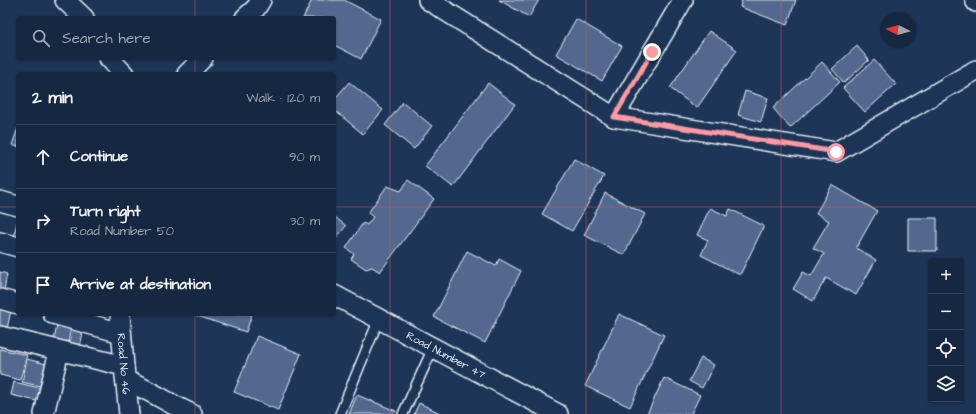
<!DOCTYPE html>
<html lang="en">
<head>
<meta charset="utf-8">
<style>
  body { margin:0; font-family:"Architects Daughter",sans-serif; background:#1f3048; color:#f1f3f6 }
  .controls { position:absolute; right:12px; bottom:12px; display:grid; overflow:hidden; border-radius:4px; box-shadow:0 1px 3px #0004 }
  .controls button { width:36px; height:36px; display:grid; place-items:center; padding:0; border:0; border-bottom:1px solid #35445a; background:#162841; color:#f1f3f6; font:20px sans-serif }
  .compass { position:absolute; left:880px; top:12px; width:36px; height:36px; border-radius:50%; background:#162841; box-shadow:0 1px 3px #0004; rotate:276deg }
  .stop { position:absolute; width:12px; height:12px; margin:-9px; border:3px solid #ff9aa2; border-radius:50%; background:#fff }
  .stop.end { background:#ff9aa2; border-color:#fff; box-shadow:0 1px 4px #0008 }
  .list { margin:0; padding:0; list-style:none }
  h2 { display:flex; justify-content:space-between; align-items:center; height:52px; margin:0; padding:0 16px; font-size:17px }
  h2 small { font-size:13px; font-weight:400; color:#9ea6b1 }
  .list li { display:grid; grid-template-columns:26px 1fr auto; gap:12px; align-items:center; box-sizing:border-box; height:64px; padding:0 16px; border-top:1px solid #35445a }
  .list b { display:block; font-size:15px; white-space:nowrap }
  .list p { margin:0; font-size:13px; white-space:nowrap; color:#9ea6b1 }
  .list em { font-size:13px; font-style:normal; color:#9ea6b1 }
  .icon { flex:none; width:22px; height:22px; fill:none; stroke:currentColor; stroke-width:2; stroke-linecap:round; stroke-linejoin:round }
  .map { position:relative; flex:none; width:976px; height:414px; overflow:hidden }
  .search { position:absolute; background:#162841; box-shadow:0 1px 3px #0004; left:16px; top:16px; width:320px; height:44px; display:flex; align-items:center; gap:10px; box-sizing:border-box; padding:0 14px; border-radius:4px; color:#9ea6b1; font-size:15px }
  .panel { position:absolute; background:#162841; box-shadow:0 1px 3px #0004; left:16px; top:72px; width:320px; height:244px; border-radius:4px }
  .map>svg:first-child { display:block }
</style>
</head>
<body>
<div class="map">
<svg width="976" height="414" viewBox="0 0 976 414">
  <rect width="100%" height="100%" fill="#1d3557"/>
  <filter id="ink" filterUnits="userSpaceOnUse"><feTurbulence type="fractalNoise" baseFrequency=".025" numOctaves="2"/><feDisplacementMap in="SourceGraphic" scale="8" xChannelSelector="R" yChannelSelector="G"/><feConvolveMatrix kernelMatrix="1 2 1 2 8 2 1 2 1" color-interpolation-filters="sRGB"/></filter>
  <g filter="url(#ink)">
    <!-- building -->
    <path fill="#52688f" stroke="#e8f1f8" d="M312,0H344L381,19L361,59L334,45V18H303Z
      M499,0H539L529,17Z
      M742,0H796L787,25L740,7Z
      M576,19L622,46L602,81L556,54Z
      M709,31L737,50L697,108L670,88Z
      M857,46L869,60L844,83L832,69Z
      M874,60L896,84L865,112L843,88Z
      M822,62L840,82L790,128L773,108Z
      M349,82L383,110L363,134L334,110V100Z
      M488,83L515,104L453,187L425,166Z
      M745,91L768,98L761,122L738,115Z
      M403,102L432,126L414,149L385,125Z
      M18,128V147L12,145Z
      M574,159L604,176L572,231L542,214Z
      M408,180L434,199L380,272L372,267L366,269L351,259L354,254L346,248L363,223L367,225L373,217L368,213L387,186L401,191Z
      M832,185L877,211L856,248L876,260L856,295L826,278L813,301L793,289L803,272L811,276L824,254L813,248L829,221L816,213Z
      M605,193L645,214L624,255L584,235Z
      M710,208L727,216L730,209L764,226L740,275L701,255L708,240L697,235Z
      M334,216L346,226L334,241Z
      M908,218H937V251H908Z
      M17,222H18V246L12,244Z
      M467,251L496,266L499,259L521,271L485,343L434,317Z
      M0,272L7,274L3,295H0Z
      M0,302L12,305L6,334L0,333Z
      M191,314H252L246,332Z
      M619,314L664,335L630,407L585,386Z
      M74,324L84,327L79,352L68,350Z
      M57,325L71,327L67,348L53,345Z
      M257,336L301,354L278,410L234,392Z
      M0,349L27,355L20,380L0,375Z
      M701,358L714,365L702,388L689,381Z
      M27,359L54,366L48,388L22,382Z
      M664,378L700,395L691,414H647Z
      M14,382L48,390L45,403L11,395Z
      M357,395L396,411L394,414H349Z
      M419,403L442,414H414Z"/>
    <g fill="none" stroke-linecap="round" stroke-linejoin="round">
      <defs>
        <path id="service" d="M340,414L379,319
          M403,414L433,348"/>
        <g id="minor">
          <path d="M65,0L84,18"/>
          <path d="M428,0L614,117L836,152L976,70"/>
          <path d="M975,0L976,2"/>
          <path d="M245,18L256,8L261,0"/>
          <path d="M109,58L124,74"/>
          <path d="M187,74L203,58"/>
          <path d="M614,117L683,0"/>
          <path d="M0,201L18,206"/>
          <path d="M0,242L18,247"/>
          <path id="s1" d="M334,295L558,414"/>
          <path d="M0,299L18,304"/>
          <path d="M53,314L121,333"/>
          <path id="s2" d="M120,314L124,366L129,414"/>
          <path d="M0,336L124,366"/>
          <path d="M126,381C149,389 169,404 192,414"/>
          <path d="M44,414L59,351"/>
        </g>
      </defs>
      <!-- service casing -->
      <use href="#service" stroke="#e8f1f8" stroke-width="12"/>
      <!-- minor casing -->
      <use href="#minor" stroke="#e8f1f8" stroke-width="22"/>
      <!-- service -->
      <use href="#service" stroke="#1d3557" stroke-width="9"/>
      <!-- minor -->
      <use href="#minor" stroke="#1d3557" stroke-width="19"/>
    </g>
  </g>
  <g fill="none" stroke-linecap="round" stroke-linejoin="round" filter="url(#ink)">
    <!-- route -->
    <path stroke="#ff9aa2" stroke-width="5" d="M652,52L614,117L836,152"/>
  </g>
  <!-- grid -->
  <path fill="none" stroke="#da5052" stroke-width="1" stroke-opacity="0.55" d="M195,0V18M390,0V414M586,0V414M781,0V414M195,58V74M0,207H18M334,207H976M195,314V414"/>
  <g text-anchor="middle" stroke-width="3" stroke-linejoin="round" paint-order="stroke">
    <!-- street labels -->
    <g font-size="11" fill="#e8f1f8" stroke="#1d3557">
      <text dy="4" stroke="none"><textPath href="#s1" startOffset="127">Road Number 47</textPath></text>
      <text dy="4" stroke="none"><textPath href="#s2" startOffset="50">Road No 46</textPath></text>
    </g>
  </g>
</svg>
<div class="controls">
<button>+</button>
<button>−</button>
<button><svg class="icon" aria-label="locate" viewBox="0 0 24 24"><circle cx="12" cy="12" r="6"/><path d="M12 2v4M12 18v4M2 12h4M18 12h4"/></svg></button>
<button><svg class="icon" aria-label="layers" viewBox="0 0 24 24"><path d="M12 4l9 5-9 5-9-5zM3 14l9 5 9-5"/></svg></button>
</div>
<svg class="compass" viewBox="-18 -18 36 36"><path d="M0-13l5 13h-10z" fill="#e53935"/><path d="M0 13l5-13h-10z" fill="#9ea6b1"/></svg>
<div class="stop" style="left:836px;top:152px"></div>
<div class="stop end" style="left:652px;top:52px"></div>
<div class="search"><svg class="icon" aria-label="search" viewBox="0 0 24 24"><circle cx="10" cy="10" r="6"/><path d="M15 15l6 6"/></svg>Search here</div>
<section class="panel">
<h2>2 min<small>Walk · 120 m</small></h2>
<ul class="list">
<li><svg class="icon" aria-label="ahead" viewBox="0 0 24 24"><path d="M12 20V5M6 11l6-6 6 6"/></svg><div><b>Continue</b></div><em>90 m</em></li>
<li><svg class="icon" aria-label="right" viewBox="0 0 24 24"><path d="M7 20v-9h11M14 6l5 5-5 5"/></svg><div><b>Turn right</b><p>Road Number 50</p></div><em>30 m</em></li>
<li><svg class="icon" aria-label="arrive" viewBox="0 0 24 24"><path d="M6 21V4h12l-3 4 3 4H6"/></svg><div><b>Arrive at destination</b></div></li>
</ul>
</section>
</div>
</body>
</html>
